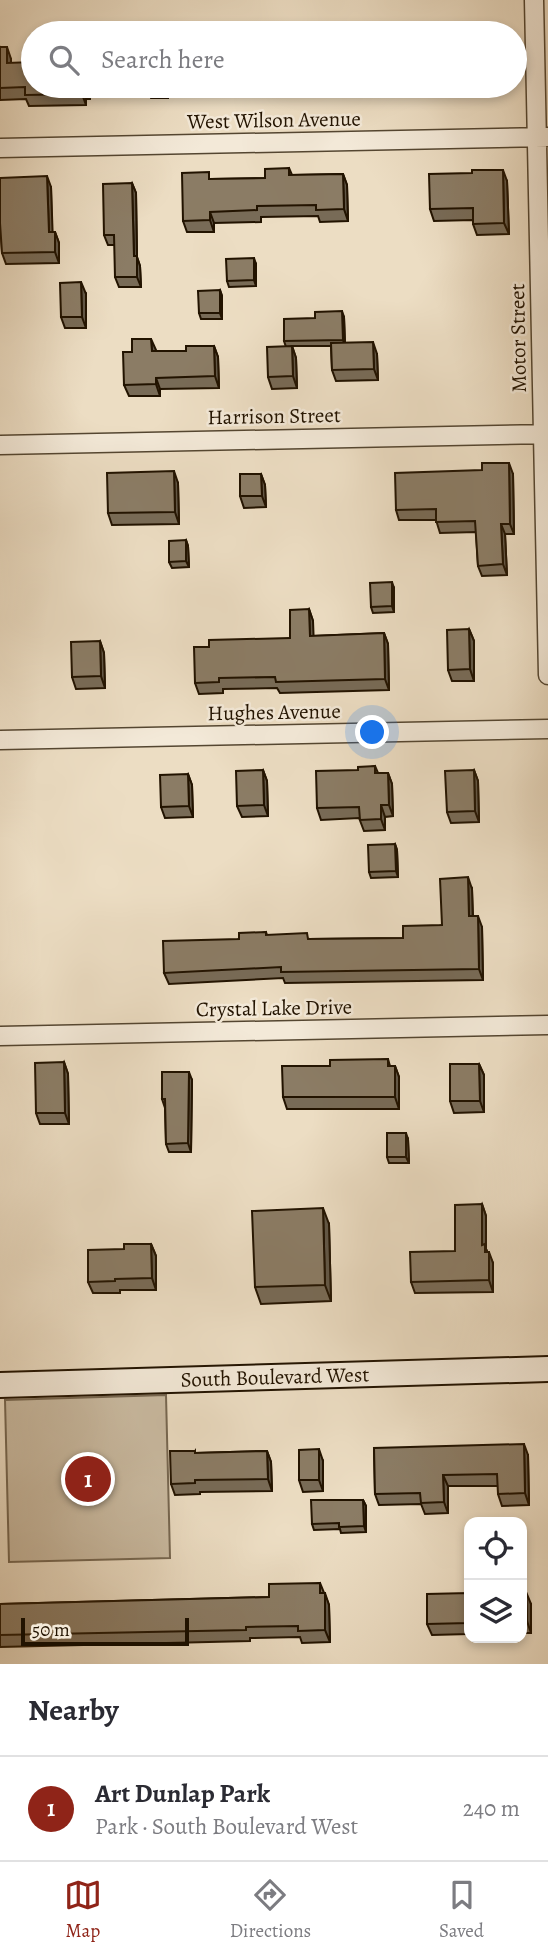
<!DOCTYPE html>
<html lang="en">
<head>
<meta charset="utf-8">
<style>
  body { margin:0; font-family:Alegreya,serif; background:#f2f2f3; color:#2b2b33 }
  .controls { position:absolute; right:21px; bottom:21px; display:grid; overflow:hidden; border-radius:14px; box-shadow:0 4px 10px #0003 }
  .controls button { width:63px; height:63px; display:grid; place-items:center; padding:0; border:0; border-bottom:2px solid #e1e1e2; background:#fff; color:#2b2b33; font:35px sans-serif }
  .scale { position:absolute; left:21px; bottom:18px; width:168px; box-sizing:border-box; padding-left:7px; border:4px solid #221300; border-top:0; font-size:19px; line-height:24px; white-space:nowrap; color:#221300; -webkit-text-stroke:5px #f3e9d8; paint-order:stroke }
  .you { position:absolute; left:373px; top:733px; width:24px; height:24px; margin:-18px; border:5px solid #fff; border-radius:50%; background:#1a73e8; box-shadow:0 0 0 10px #1a73e833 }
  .badge { display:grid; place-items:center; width:46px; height:46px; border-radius:50%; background:#8f2418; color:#fff; font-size:23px; font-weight:700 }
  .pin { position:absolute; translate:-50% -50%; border:4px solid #fff; box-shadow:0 2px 7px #0006 }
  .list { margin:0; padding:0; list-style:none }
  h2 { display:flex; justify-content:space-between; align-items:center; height:91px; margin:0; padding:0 28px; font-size:30px }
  h2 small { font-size:23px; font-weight:400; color:#7c7c81 }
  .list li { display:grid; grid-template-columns:46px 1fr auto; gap:21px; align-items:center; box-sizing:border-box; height:105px; padding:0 28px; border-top:2px solid #e1e1e2 }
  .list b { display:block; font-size:26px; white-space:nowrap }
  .list p { margin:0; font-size:23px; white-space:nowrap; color:#7c7c81 }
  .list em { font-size:23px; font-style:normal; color:#7c7c81 }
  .icon { flex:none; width:38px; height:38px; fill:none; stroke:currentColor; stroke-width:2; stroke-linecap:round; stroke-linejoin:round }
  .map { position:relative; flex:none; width:548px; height:1664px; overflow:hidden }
  .search { position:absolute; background:#fff; box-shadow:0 4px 10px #0003; left:21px; right:21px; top:21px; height:77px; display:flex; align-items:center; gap:18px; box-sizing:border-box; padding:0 24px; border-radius:38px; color:#7c7c81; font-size:26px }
  .sheet { height:196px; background:#fff }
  nav { display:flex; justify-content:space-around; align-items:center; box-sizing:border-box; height:98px; border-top:2px solid #e1e1e2; background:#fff; font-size:19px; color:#7c7c81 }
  nav a { display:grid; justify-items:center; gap:4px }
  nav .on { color:#8f2418 }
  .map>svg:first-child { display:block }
</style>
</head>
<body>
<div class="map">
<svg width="548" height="1664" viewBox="0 0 548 1664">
  <rect width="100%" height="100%" fill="#ecddc3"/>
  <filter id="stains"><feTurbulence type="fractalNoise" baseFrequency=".00286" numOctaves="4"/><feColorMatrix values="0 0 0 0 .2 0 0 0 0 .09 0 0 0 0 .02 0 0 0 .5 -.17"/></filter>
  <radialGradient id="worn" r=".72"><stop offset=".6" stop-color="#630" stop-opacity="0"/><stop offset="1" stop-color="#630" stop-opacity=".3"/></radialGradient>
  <!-- green -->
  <path fill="#cabba2" stroke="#766751" stroke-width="2" d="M166,1395L170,1558L9,1562L5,1400Z"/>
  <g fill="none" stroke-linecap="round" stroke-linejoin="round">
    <defs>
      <path id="street" d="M534,0L548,675
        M0,148L548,137
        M0,445L548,434
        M0,740L548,729
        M0,1036L548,1025"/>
      <g id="secondary">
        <path id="s1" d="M0,1385L548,1369"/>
      </g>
    </defs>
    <!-- street casing -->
    <use href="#street" stroke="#544631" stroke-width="21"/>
    <!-- secondary casing -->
    <use href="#secondary" stroke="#221300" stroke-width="28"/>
    <!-- street -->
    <use href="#street" stroke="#f3e9d8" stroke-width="18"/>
    <!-- secondary -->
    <use href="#secondary" stroke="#f3e9d8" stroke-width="24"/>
  </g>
  <!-- wall -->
  <path fill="#786b57" stroke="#221300" stroke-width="2" d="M0,47L11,59V63L89,86L90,99H86V105L29,106L26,99L0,100Z
    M142,86H168V98H151L148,90L144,91Z
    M223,86H255V95H227Z
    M429,86H503V89L431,92Z
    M289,168L292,175L343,174L347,185L348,221L320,222L318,216L261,217V222L214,223V232H187L183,221L212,179L265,178Z
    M0,178L51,187L52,232H55L59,243V263L6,264L2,253L1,234H0Z
    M507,181L509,234L477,235L473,224V220L434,221L430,209Z
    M132,183L136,193L137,257L140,266L141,287H119L115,277V245H108L104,235Z
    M256,264V286L229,287L227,281Z
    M220,290L222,296V319H201L199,313Z
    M86,294V328H65L61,317Z
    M344,317L345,343L377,354L378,380L336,381L332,370L331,346H292L296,358L297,388L272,389L268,377L286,347L284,341Z
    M214,346L218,357L219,388L160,389V396H129L124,385L156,351H186Z
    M261,474L265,485L266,507L244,508L240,496Z
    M513,474L514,534H505L507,575L482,576L478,566L476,532L440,533L436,520H399L396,510Z
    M178,483L179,524L112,525L108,513Z
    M186,540L188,546L189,567L172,568L169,562Z
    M394,588V612L373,613L371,607Z
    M309,609L313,621V636L384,633L388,644L389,690L280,693L277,688L223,689V693L199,694L195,683L209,647L290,638Z
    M469,629L474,641V681H452L448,670Z
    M100,641L104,653L105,688L76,689L72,677Z
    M375,766L378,773H388L392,784L393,816L385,817V830L364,831L359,818L321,820L317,808L358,770Z
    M263,770L267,781L268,816L242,817L237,806Z
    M474,770L478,781L479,822L451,823L447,812Z
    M188,774L192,785L193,817L165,818L161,807Z
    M395,844L397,850L398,877L371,878L369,872Z
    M472,889L473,916L482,927L483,980L285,983L283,978L169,984L164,973L239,939L266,932L267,935L310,939L403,938L442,925Z
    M388,1059L390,1066H395L399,1077V1109H287L283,1097L330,1066Z
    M64,1062L68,1074L69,1124H40L36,1113Z
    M479,1064L484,1075V1112L454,1113L450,1101Z
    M192,1080L191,1152H169L166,1144L165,1108L162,1099Z
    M408,1139L409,1163H389L387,1157Z
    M482,1204L486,1216V1249L493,1263V1292L415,1293L411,1282L455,1251Z
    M329,1224L331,1301L261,1304L255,1287Z
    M151,1244L156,1256V1290H120V1293H93L88,1282L124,1249Z
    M374,1448L528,1455L529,1505L502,1506L498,1494V1486H448V1513L425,1514L421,1504L379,1505L375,1494Z
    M195,1451V1453L267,1451L271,1462L272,1491L200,1492V1494L175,1495L171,1484Z
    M323,1461V1491L303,1492L299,1480Z
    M363,1500L366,1506V1532L341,1533L340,1529L314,1530L312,1524Z
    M320,1583L329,1605L330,1642L302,1643L300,1637L250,1638V1641L0,1647V1604L269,1597Z
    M522,1592L531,1604V1633H522Z
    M469,1593V1634L432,1635L427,1624Z"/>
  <!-- shaded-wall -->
  <path fill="#615747" stroke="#221300" stroke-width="2" d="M7,47L11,59V74L7,63Z
    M85,86H89L90,99L85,87Z
    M164,86H168V98Z
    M82,87L86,99V105L82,94Z
    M503,170L507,181L509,234L504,223Z
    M343,174L347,185L348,221L344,209Z
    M47,176L51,187L53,243L49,232Z
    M132,183L136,193L137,257L140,266L141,287L137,277L134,256Z
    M210,212L214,223V232L210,220Z
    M55,232L59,243V263L55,252Z
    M254,258L256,264V286L254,280Z
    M81,282L86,294V328L82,317Z
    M220,290L222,296V319L220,313Z
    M342,311L344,317L345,346L343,340Z
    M151,339L156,350V362L152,351Z
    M373,342L377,354L378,380L374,369Z
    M214,346L218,357L219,388L215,376Z
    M292,346L296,358L297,388L293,376Z
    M156,378L160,389V396L156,384Z
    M509,463L513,474L514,534L510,524Z
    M174,471L178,483L179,524L175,512Z
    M261,474L265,485L266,507L262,496Z
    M501,524L505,534L507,575L503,564Z
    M186,540L188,546L189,567L186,561Z
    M392,582L394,588V612L392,606Z
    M309,609L313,621L314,647L310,636Z
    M469,629L474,641V681L470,669Z
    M384,633L388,644L389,690L385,679Z
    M100,641L104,653L105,688L101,676Z
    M263,770L267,781L268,816L264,805Z
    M474,770L478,781L479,822L475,811Z
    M388,773L392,784L393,816L389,805Z
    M188,774L192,785L193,817L189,806Z
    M381,805L385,817V830L381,819Z
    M395,844L397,850L398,877L396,871Z
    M468,877L472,889L473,927L469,916Z
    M478,916L482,927L483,980L479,969Z
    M64,1062L68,1074L69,1124L65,1113Z
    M479,1064L484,1075V1112L480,1101Z
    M395,1066L399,1077V1109L395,1097Z
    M189,1072L192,1080L191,1152L188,1143Z
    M406,1133L408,1139L409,1163L406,1157Z
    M482,1204L486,1216V1249L489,1256V1263L482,1245Z
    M323,1208L329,1224L331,1301L325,1285Z
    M151,1244L156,1256V1290L152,1278Z
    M489,1252L493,1263V1292L489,1280Z
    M524,1444L528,1455L529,1505L525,1493Z
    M319,1449L323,1461V1491L319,1480Z
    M267,1451L271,1462L272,1491L268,1479Z
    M443,1475L448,1486V1513L444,1502Z
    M363,1500L366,1506V1532L364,1526Z
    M526,1592L531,1604V1633L527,1621Z
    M325,1593L329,1605L330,1642L325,1630Z"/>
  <!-- building -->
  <path fill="#8b7c65" stroke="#221300" stroke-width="2" d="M0,47H7V63L33,62V86H85V87H82V94L25,95V87L0,88Z
    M147,86H164V87H147Z
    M289,168V175L343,174L344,209L316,210V205L257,206V210L210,212V220L183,221L182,173L209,172V179L265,178V169Z
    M472,170H503L504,223L473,224V208L430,209L429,174L472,173Z
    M47,176L49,232H55V252L2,253L0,223V178Z
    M132,183L134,256H137V277H115L114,235H104L103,184Z
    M254,258V280L227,281L226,259Z
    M81,282L82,317H61L60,283Z
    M220,290V313H199L198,291Z
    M342,311L343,340L284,341V319L315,318V312Z
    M132,339H151L152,351H186V346H214L215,376L156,378V384L124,385L123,352H132Z
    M373,342L374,369L332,370L331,343Z
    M292,346L293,376L268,377L267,347Z
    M482,463H509L510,524H501L503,564L478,566L475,521L436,522V509L396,510L395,473L482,470Z
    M174,471L175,512L108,513L107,473Z
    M240,474H261L262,496H240Z
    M186,540V561L169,562V541Z
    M392,582V606L371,607L370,583Z
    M309,609L310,636L384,633L385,679L276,682L275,677L219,678V682L195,683L194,647H209V640L290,638V610Z
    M469,629L470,669L448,670L447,630Z
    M100,641L101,676L72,677L71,642Z
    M375,766V773H388L389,805H381V819L360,820L359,807L317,808L316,771L358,770V767Z
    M263,770L264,805L237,806L236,771Z
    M474,770L475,811L447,812L445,771Z
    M188,774L189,806L161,807L160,775Z
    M395,844L396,871L369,872L368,845Z
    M468,877L469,916H478L479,969L281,972V967L164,973L163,941L239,939V933L266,932V935L307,933L308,939L403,938V926L442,925L440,879Z
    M388,1059V1066H395V1097H283L282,1066H330V1060Z
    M64,1062L65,1113H36L35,1063Z
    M450,1064H479L480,1101H450Z
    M162,1072H189L188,1143L166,1144L165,1099H162Z
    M387,1133H406V1157H387Z
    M482,1204V1245L485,1244V1252H489V1280L411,1282L410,1252L455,1251V1205Z
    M323,1208L325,1285L255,1287L252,1211Z
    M124,1244H151L152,1278L115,1279V1281L88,1282V1250L124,1249Z
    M524,1444L525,1493L498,1494L497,1474L443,1475L444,1502L421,1503L420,1493L375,1494L374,1448Z
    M319,1449V1480H299V1450Z
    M170,1451H195V1453L267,1451L268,1479L195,1480V1483L171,1484Z
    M311,1500H363L364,1526L339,1527V1523L312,1524Z
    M320,1583V1593H325V1630L298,1631V1626L246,1627V1630L0,1635V1604L269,1597V1584Z
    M522,1592H526L527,1621L522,1622Z
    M469,1593V1623L427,1624V1594Z"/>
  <g text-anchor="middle" stroke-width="5" stroke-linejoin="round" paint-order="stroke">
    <!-- street labels -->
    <g font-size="21" fill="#221300" stroke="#f3e9d8">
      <text transform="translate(274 120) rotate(-1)" y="7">West Wilson Avenue</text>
      <text transform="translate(518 338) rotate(-91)" y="7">Motor Street</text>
      <text transform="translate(274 416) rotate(-1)" y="7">Harrison Street</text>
      <text transform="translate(274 712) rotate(-1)" y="7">Hughes Avenue</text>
      <text transform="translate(274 1008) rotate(-1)" y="7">Crystal Lake Drive</text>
      <text dy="7" stroke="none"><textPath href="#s1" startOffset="275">South Boulevard West</textPath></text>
    </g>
  </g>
  <rect width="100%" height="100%" filter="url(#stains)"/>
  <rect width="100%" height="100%" fill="url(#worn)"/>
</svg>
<div class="controls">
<button><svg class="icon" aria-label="locate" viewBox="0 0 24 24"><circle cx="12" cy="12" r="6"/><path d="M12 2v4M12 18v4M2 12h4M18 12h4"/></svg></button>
<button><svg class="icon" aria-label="layers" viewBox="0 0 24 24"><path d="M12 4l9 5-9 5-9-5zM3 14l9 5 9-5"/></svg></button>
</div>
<div class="scale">50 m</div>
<div class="you"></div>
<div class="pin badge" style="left:88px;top:1479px">1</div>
<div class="search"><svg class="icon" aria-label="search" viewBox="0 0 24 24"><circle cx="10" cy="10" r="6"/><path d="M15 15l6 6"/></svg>Search here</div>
</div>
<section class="sheet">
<h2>Nearby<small></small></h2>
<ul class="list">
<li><span class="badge">1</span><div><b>Art Dunlap Park</b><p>Park · South Boulevard West</p></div><em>240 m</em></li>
</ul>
</section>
<nav>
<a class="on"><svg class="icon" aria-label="map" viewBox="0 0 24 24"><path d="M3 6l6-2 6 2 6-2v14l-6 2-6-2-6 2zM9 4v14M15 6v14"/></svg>Map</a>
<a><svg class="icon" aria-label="directions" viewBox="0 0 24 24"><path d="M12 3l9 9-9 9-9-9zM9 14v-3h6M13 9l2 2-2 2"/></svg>Directions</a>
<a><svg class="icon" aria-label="saved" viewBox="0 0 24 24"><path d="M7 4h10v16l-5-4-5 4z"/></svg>Saved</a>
</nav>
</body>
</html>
